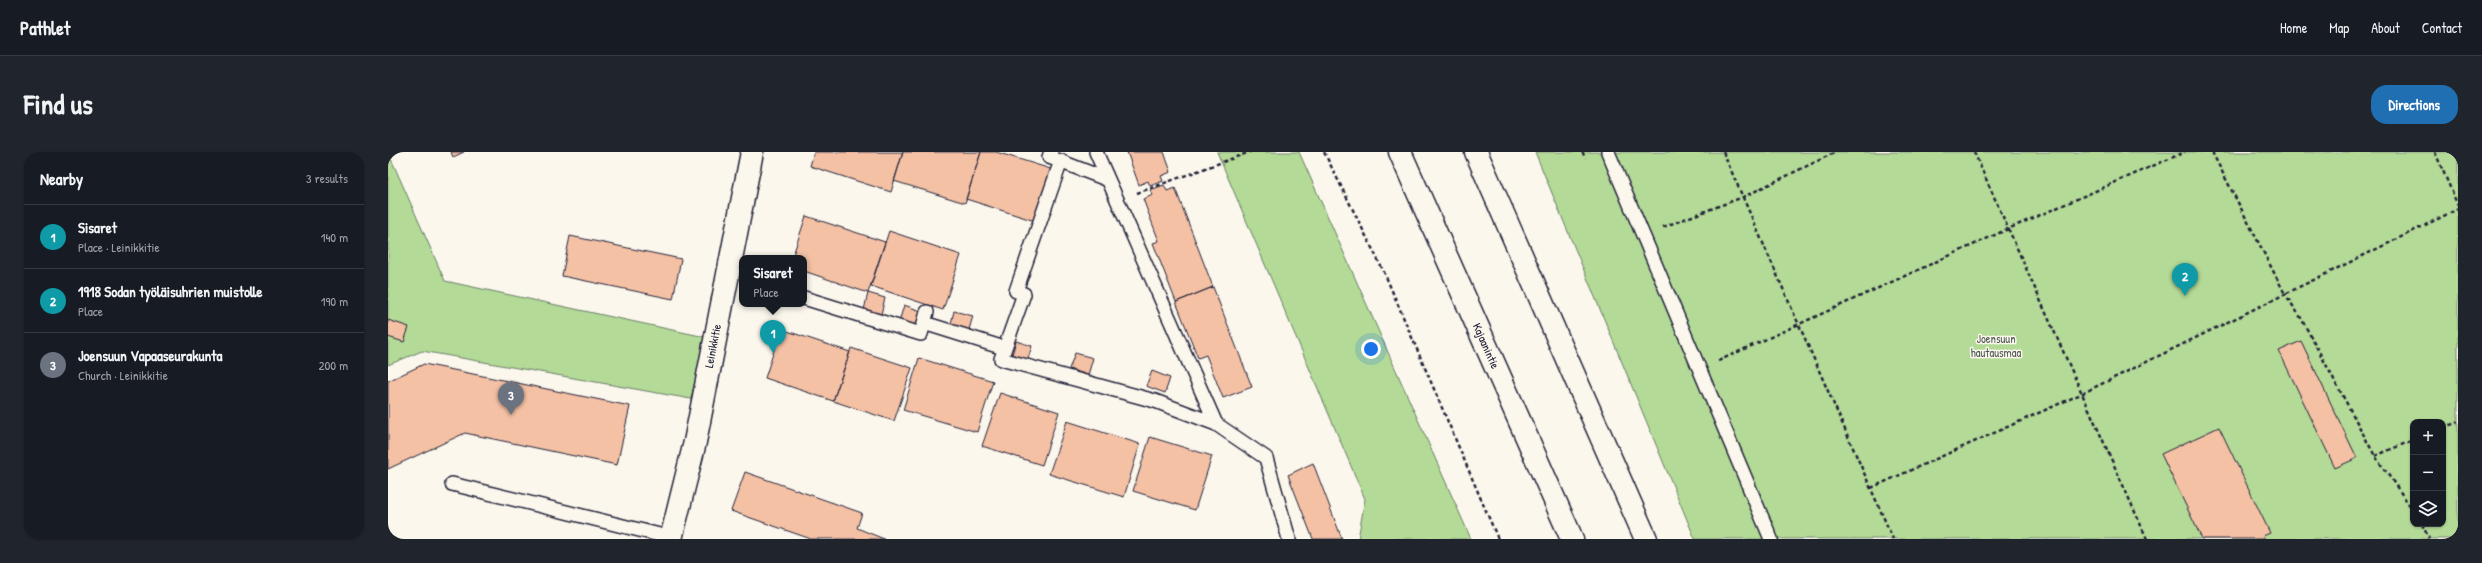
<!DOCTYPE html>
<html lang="en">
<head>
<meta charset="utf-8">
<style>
  body { margin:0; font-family:"Patrick Hand",sans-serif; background:#20242c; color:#f1f3f6 }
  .controls { position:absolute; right:12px; bottom:12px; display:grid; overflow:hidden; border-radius:8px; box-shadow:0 1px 3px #0004 }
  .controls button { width:36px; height:36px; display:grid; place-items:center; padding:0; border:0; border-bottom:1px solid #363941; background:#171b24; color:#f1f3f6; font:20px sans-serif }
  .you { position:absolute; left:983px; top:197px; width:14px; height:14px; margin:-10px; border:3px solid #fff; border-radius:50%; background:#1a73e8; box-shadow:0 0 0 6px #1a73e833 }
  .badge { display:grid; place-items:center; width:26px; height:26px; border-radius:50%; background:#1f6fb2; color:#fff; font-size:13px; font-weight:700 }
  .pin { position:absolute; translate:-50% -33px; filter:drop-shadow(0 1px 2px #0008) }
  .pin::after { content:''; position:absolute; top:21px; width:14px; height:12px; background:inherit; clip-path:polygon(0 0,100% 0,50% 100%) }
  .popup { position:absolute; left:351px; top:103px; width:68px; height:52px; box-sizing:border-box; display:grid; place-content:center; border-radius:8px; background:#171b24; filter:drop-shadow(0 1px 3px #0005); font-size:13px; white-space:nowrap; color:#9ea1a6 }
  .popup b { font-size:15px; color:#f1f3f6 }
  .popup::after { content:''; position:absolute; left:50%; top:100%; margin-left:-8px; border:8px solid transparent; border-top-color:#171b24 }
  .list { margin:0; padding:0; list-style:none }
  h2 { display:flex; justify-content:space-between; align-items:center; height:52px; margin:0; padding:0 16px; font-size:17px }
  h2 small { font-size:13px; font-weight:400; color:#9ea1a6 }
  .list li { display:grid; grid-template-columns:26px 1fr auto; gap:12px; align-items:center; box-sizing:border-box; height:64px; padding:0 16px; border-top:1px solid #363941 }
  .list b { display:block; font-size:15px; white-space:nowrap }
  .list p { margin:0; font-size:13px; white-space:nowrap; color:#9ea1a6 }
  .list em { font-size:13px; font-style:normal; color:#9ea1a6 }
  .icon { flex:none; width:22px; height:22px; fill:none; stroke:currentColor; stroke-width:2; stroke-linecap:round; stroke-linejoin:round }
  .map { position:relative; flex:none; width:2070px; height:387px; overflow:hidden; border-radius:16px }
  header { display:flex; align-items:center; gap:24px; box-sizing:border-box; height:56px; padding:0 20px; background:#171b24; border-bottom:1px solid #363941 }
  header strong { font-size:19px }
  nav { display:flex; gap:22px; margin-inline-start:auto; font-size:14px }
  .intro { display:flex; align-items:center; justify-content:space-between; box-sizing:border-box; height:96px; padding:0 24px }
  h1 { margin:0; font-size:28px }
  .button { padding:10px 18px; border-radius:16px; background:#1f6fb2; color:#fff; font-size:14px; font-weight:700 }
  main { display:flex; gap:24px; padding:0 24px }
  aside { flex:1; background:#171b24; border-radius:16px; box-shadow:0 1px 3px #0004 }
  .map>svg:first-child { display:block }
</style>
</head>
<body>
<header>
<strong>Pathlet</strong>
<nav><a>Home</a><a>Map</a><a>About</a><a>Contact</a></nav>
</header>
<div class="intro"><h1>Find us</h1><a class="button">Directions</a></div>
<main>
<aside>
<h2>Nearby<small>3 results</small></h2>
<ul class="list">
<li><span class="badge" style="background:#0f9aa8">1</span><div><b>Sisaret</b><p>Place · Leinikkitie</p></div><em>140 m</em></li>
<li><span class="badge" style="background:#0f9aa8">2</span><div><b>1918 Sodan työläisuhrien muistolle</b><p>Place</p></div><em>190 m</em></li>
<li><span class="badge" style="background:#6b7280">3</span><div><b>Joensuun Vapaaseurakunta</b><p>Church · Leinikkitie</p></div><em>200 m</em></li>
</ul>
</aside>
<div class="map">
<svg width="2070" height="387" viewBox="0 0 2070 387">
  <rect width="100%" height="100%" fill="#fbf7ec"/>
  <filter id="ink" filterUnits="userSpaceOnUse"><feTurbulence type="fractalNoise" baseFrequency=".025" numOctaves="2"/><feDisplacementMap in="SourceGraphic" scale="8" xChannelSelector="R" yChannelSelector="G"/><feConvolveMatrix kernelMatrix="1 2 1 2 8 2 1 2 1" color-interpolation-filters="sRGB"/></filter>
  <g filter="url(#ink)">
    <!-- green -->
    <path fill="#b3da96" stroke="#6a7e68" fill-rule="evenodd" d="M0,0L57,129L317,185L303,247L34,199L0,213Z
      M829,0H911L1083,387H970L977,347Z
      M1147,0H2070V387H1307ZM2025,270H2055V372H2025Z"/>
    <!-- building -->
    <path fill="#f4c1a5" stroke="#22223b" d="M63,0H76L65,5Z
      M426,0H515L503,40L422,14Z
      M515,0H593L577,51L506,29Z
      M593,0H608L666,18L650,70L578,47Z
      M739,0H776L783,20L773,24L775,29L762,34L760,29L751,33Z
      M776,33L779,39L787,36L825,135L788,150L765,91L771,89L755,47L765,43L762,38Z
      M418,64L497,90L480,141L416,119V106H404Z
      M501,79L573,103L555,158L483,134Z
      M182,84L293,107L285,147L174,124Z
      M825,135L864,235L835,246L818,203L810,206L788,150Z
      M480,141L497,146L493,162L476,158Z
      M516,153L533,159L527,176L511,170Z
      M566,159L585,164L580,181L562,176Z
      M0,168L21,175L16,190L0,185Z
      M393,177L462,200L445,249L377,226Z
      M628,189L644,194L639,210L623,206Z
      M1913,189L1969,306L1947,316L1891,199Z
      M463,196L524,216L506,269L445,249Z
      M687,201L705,206L700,223L681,217Z
      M531,206L605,229L589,280L515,258Z
      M36,212L242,254L229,313L77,281L0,317V229Z
      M764,219L782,226L777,241L758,234Z
      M612,241L671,260L654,313L594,294Z
      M679,269L752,292L736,345L661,322Z
      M1831,275L1882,381L1875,384L1877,387H1814L1773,302Z
      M762,285L824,304L807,358L745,339Z
      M925,311L954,387H925L900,323Z
      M357,320L474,361L469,376L496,387H423L343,359Z"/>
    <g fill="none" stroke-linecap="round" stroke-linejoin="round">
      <defs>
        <path id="service" d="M663,0L661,5L718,27
          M708,0L828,272
          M1220,0L1383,387
          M673,9L628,139L636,142L613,207L767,249L828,272L878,306L901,387
          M416,146L533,182L539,160
          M536,171L616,196
          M64,332L284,386"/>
        <path id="minor" d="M283,387L307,290L364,0"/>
        <path id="primary" d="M1012,0L1184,387
          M1088,0L1258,387"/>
      </defs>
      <!-- service casing -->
      <use href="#service" stroke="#22223b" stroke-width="16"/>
      <!-- minor casing -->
      <use href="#minor" stroke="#22223b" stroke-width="25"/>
      <!-- primary casing -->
      <use href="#primary" stroke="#22223b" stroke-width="25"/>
      <!-- path -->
      <path stroke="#22223b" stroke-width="2.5" stroke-dasharray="4 3" stroke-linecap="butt" d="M936,0L996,120L1110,387
        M1194,0L1198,6
        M1335,0L1505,387
        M1586,0L1759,387
        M1824,0L1897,142L2070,57
        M2047,0L2070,54
        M749,41L862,0
        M1275,75L1355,45L1448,0
        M1330,209L1620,77L1797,0
        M2055,276L2070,270
        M1987,304L2025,288
        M1483,336L1693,242L1897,142L1913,166L1987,304L2025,358
        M2034,372L2041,387"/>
      <!-- service -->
      <use href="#service" stroke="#fbf7ec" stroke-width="13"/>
      <!-- minor -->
      <use href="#minor" stroke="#fbf7ec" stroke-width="22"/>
      <!-- primary -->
      <use href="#primary" stroke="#fbf7ec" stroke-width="22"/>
    </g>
  </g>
  <g text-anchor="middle" stroke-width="3" stroke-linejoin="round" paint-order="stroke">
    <!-- park labels -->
    <g font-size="12" fill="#4e5956" stroke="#fbf7ec">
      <text x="1608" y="191">Joensuun<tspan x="1608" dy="14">hautausmaa</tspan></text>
    </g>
    <!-- street labels -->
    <g font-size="12" fill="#22223b" stroke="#fbf7ec">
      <text transform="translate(325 194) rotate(-79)" y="4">Leinikkitie</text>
      <text transform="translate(1098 194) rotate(66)" y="4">Kajaanintie</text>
    </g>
  </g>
</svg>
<div class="controls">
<button>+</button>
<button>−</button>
<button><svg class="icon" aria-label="layers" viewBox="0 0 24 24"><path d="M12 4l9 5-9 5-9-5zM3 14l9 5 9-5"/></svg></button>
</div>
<div class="you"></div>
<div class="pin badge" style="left:385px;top:201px;background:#0f9aa8">1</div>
<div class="popup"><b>Sisaret</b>Place</div>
<div class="pin badge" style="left:1797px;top:144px;background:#0f9aa8">2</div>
<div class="pin badge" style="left:123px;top:263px;background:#6b7280">3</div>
</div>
</main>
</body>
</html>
